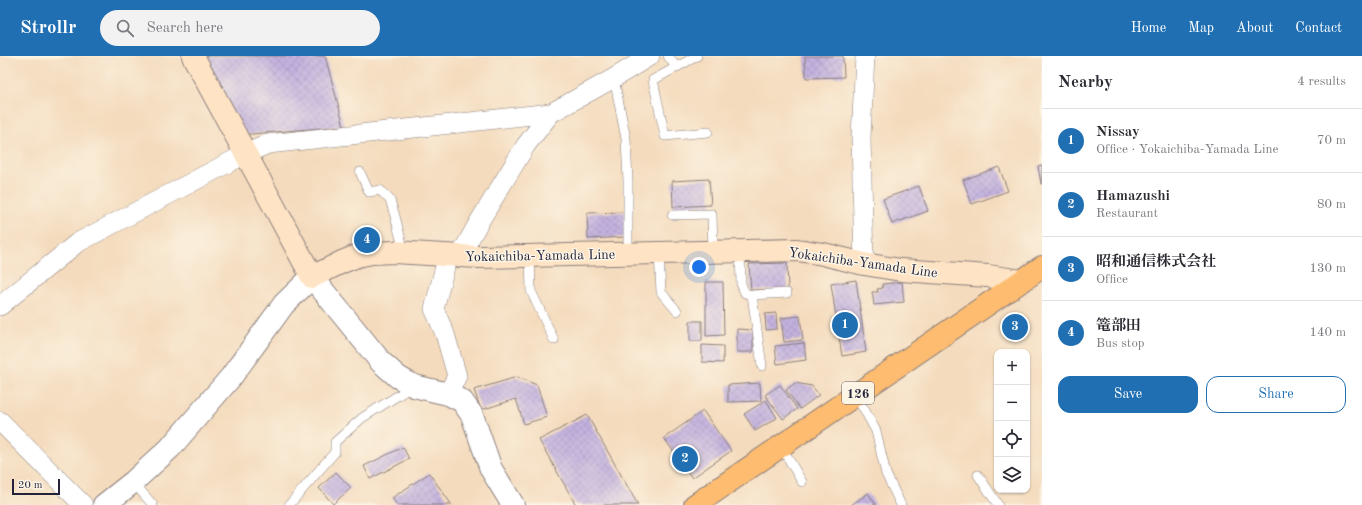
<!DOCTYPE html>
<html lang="en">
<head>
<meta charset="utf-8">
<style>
  body { margin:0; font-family:"Old Standard TT","Noto Serif JP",serif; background:#f2f2f3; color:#2b2b33 }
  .controls { position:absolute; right:12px; bottom:12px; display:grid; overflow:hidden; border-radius:8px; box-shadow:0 1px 3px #0004 }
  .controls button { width:36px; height:36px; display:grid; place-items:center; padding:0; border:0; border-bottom:1px solid #e1e1e2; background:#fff; color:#2b2b33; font:20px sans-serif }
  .scale { position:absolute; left:12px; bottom:10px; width:48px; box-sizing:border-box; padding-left:4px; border:2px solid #22223b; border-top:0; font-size:11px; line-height:14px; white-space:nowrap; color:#22223b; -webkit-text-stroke:3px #fcf5e5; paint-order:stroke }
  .you { position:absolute; left:699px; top:211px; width:14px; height:14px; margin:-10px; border:3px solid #fff; border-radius:50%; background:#1a73e8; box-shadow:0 0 0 6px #1a73e833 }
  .badge { display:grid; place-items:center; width:26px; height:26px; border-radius:50%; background:#1f6fb2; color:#fff; font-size:13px; font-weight:700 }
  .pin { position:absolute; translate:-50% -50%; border:2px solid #fff; box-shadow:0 1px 4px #0006 }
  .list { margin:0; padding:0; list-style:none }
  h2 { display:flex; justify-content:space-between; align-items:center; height:52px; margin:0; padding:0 16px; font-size:17px }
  h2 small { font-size:13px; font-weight:400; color:#7c7c81 }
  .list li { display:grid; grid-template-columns:26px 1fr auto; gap:12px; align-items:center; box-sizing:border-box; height:64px; padding:0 16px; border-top:1px solid #e1e1e2 }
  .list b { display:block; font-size:15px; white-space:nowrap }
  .list p { margin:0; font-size:13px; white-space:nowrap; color:#7c7c81 }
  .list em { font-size:13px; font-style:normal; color:#7c7c81 }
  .actions { display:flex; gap:8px; padding:12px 16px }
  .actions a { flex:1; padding:9px 0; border:1px solid #1f6fb2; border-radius:12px; text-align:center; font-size:14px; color:#1f6fb2 }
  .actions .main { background:#1f6fb2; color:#fff }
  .icon { flex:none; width:22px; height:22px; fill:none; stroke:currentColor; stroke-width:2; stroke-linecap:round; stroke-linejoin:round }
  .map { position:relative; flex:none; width:1042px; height:449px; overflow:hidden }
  header { display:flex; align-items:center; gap:24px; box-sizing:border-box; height:56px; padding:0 20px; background:#1f6fb2; color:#fff }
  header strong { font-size:19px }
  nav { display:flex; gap:22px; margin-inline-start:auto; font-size:14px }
  .search { width:280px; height:36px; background:#f2f2f3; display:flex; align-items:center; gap:10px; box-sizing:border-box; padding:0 14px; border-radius:22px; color:#7c7c81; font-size:15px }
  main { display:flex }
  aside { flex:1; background:#fff }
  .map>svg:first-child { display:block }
</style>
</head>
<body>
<header>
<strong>Strollr</strong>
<div class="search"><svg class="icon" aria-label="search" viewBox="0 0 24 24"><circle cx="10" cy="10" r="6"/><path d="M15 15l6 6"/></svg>Search here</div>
<nav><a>Home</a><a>Map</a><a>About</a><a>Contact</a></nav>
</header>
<main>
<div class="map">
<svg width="1042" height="449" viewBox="0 0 1042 449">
  <defs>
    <pattern id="building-cross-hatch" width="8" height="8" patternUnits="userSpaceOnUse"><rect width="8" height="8" fill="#c3b2df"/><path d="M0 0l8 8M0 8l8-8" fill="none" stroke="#a799c0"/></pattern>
  </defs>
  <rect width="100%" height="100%" fill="#fcf5e5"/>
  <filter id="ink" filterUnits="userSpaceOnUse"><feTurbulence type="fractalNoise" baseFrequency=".025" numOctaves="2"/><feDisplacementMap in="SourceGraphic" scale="8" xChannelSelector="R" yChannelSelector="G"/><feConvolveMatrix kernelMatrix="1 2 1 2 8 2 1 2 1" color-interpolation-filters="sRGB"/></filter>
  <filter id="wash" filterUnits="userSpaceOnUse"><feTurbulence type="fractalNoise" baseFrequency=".012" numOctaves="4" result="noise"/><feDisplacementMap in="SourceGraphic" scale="16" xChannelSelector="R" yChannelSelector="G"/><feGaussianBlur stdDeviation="0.9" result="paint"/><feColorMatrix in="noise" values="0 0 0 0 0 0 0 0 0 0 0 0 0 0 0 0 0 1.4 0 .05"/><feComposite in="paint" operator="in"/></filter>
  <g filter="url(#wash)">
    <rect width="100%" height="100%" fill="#f4dbbd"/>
    <g id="blocks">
      <!-- building -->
      <path fill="url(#building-cross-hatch)" d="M199,0H325L344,70L240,79Z
        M805,0H843L844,21L806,22Z
        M1042,109V128H1041L1038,110Z
        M999,111L1008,135L972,148L963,124Z
        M709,123L711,149L673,151L672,125Z
        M919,130L928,155L892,168L883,143Z
        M625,156L626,181L588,183L587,157Z
        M787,207L788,233L751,234L749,208Z
        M856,224L866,296L842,300L831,228Z
        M706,226H723L724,279L706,280Z
        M902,226L904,246L874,249L872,236H878L877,233L883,232L882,228Z
        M776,257L777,273L766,274L765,258Z
        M800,260L803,284L784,286L781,262Z
        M690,265H702V285H690Z
        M737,273L753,274V296H737Z
        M804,287L806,304L777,308L775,290Z
        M702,289L723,290V307L702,306Z
        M517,321L537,329L547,361L524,368L516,343L481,354L474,334Z
        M760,327L761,345L728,346V329Z
        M795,327L812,330L819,339L800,353L786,334Z
        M780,329L797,353L783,363L765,339Z
        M766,344L777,362L755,375L744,358Z
        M703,355L731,395L692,422L664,382Z
        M587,359L638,449H576L539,384Z
        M403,391L409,403L370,423L364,410Z
        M336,416L351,432L333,448L319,432Z
        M429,417L452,449H397L392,442Z
        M868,437L876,449H851Z"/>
    </g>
  </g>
  <g filter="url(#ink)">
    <use href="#blocks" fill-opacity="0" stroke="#8b7e7c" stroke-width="1"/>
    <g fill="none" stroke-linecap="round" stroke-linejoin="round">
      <defs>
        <path id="service" d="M668,0L676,11
          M697,0L653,24L665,80L708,76
          M614,22L626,83L628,125V198
          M360,116L369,136L380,134L390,144L395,160L404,196
          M672,159L712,158L713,196
          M740,196L741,228L745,237L752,239L787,237
          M659,197L661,236L677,255
          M530,200L531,235L554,284
          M752,239L762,310
          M854,340L864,353L876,375L886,418L901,449
          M781,390L802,426
          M978,419L998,449
          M133,426L153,449
          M289,449L335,396V386L362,362L413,330"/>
        <path id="minor" d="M448,199L434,253L445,278L457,320L448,338
          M460,200L479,166L526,89L551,57L614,22L650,0
          M864,208L861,81L865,0
          M0,250L77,187L245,98L268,88L551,57
          M0,365L83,449"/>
        <path id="tertiary" d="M104,449L133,426L170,392L231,321L284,248L312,221L381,306L398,321L414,330L448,338L462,345L472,359L491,413L513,449"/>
        <path id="secondary" d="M193,0L312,221L342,206L357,200L372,197L394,196L478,201L797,194L823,198L864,208L901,214L988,220L1022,225"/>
        <path id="trunk" d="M695,449L1042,211"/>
      </defs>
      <!-- service casing -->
      <use href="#service" stroke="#8b7e7c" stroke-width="10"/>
      <!-- minor casing -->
      <use href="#minor" stroke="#8b7e7c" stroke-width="20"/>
      <!-- tertiary casing -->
      <use href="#tertiary" stroke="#8b7e7c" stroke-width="24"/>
      <!-- secondary casing -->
      <use href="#secondary" stroke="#8b7e7c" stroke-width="24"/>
      <!-- trunk casing -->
      <use href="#trunk" stroke="#8b7e7c" stroke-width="24"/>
      <!-- service -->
      <use href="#service" stroke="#fff" stroke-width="9"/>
      <!-- minor -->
      <use href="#minor" stroke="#fff" stroke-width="19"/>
      <!-- tertiary -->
      <use href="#tertiary" stroke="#fff" stroke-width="22"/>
      <!-- secondary -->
      <use href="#secondary" stroke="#fee4c5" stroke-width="22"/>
      <!-- trunk -->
      <use href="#trunk" stroke="#fdbc6f" stroke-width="22"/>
    </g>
  </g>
  <g text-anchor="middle" stroke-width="3" stroke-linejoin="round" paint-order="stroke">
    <!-- shield labels -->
    <rect fill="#fcf5e5" stroke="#63616e" stroke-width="1" x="842" y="326" width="32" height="22" rx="3"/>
    <g font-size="13" font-weight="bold" fill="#22223b">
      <text x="858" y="342">126</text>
    </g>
    <!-- street labels -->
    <g font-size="14" fill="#22223b" stroke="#fcf5e5">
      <text transform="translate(540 199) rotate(-1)" y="5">Yokaichiba-Yamada Line</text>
      <text transform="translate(863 206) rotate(8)" y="5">Yokaichiba-Yamada Line</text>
    </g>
  </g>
</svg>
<div class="controls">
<button>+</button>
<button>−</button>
<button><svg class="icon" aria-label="locate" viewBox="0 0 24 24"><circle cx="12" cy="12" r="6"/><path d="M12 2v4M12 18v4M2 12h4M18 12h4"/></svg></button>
<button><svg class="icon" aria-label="layers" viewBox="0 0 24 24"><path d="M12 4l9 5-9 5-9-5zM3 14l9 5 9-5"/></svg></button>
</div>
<div class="scale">20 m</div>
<div class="you"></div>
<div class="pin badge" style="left:845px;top:269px">1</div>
<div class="pin badge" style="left:685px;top:403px">2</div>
<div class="pin badge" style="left:1015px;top:271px">3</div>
<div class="pin badge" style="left:367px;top:184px">4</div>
</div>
<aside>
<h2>Nearby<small>4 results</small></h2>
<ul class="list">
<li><span class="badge">1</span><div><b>Nissay</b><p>Office · Yokaichiba-Yamada Line</p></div><em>70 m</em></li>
<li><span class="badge">2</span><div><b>Hamazushi</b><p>Restaurant</p></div><em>80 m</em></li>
<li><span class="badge">3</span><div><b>昭和通信株式会社</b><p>Office</p></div><em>130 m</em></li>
<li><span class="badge">4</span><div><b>篭部田</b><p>Bus stop</p></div><em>140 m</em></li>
</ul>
<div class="actions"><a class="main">Save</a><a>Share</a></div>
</aside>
</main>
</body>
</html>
